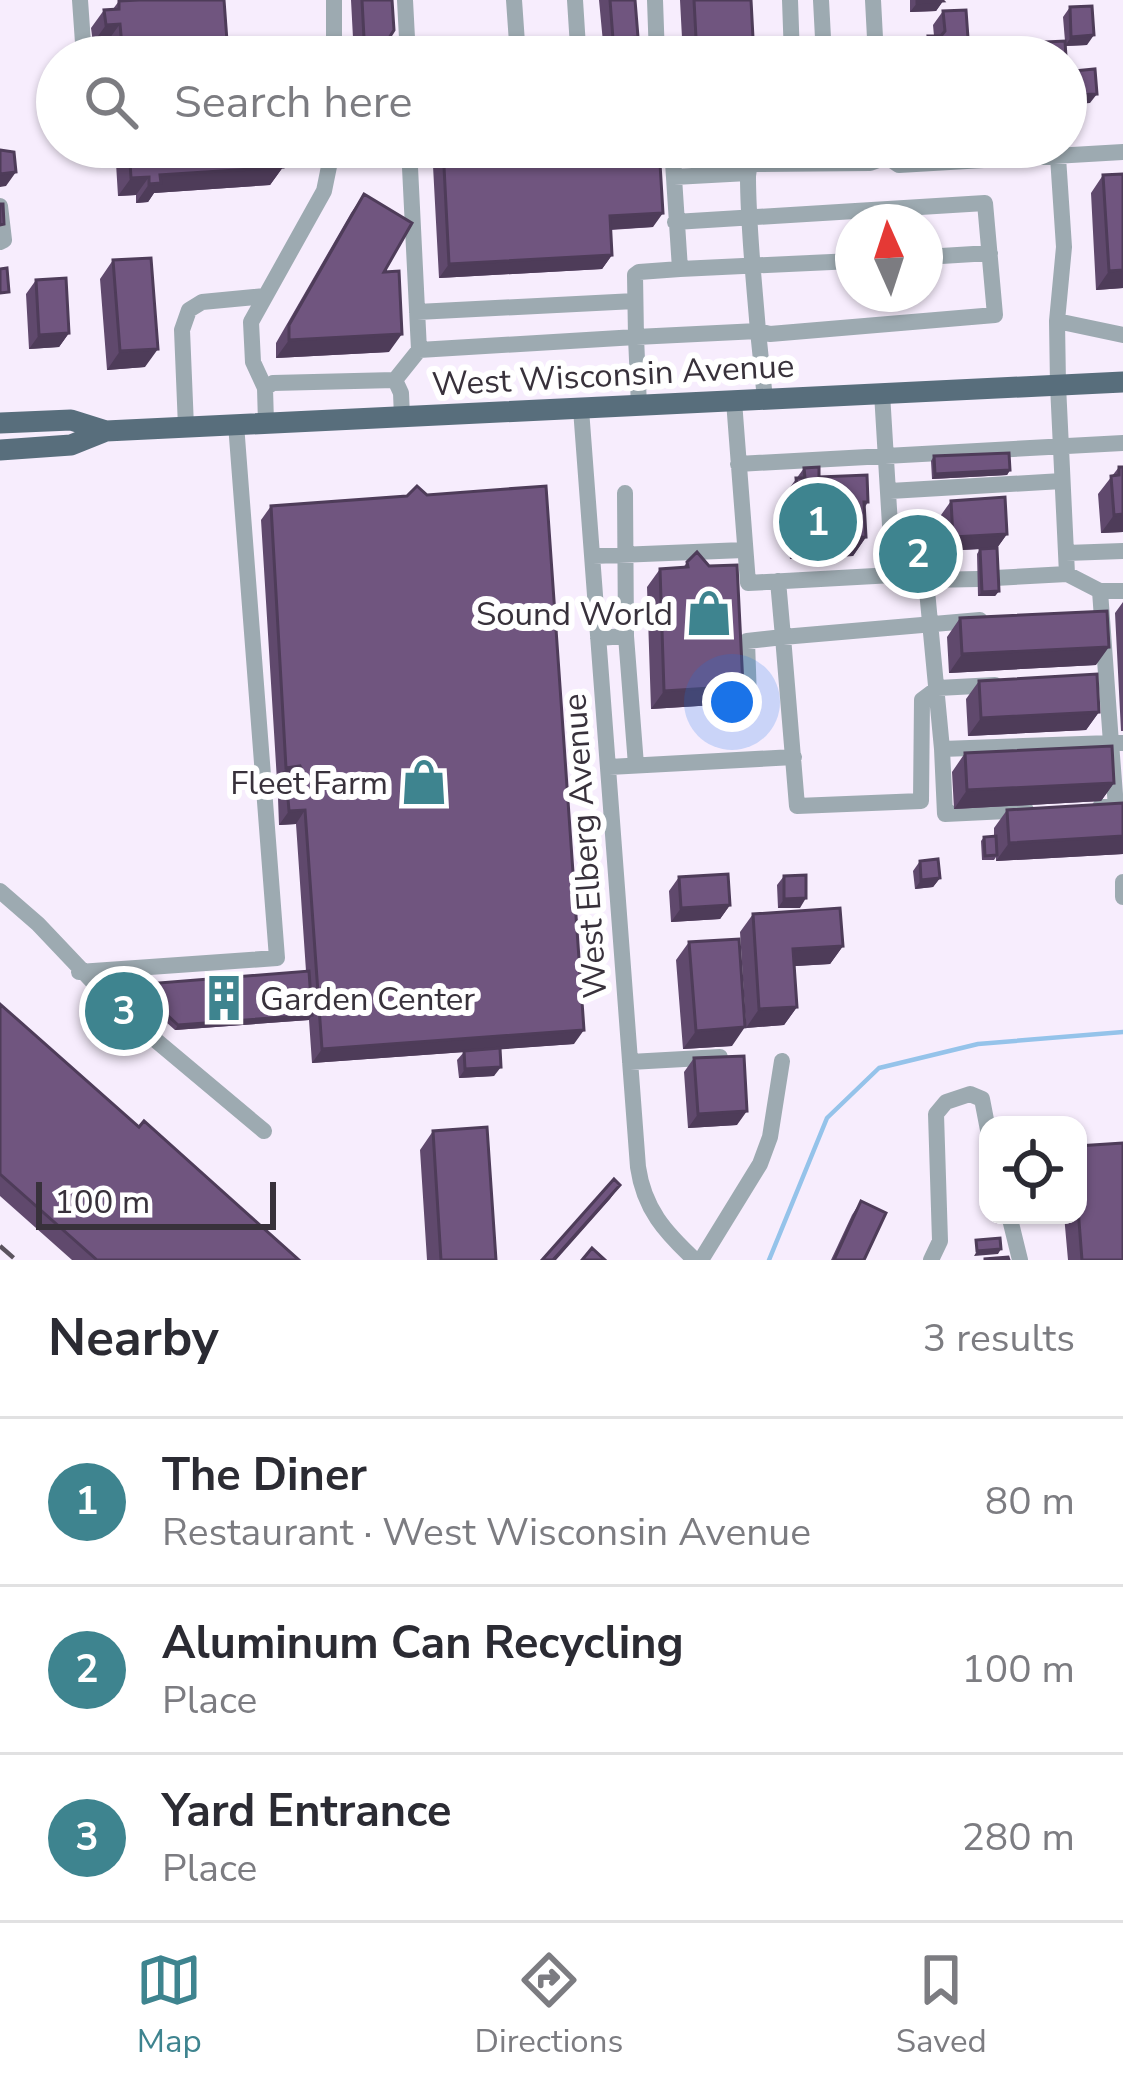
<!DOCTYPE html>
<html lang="en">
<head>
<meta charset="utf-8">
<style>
  body { margin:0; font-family:"Nunito Sans",sans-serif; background:#f2f2f3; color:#2b2b33 }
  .controls { position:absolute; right:36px; bottom:36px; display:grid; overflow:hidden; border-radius:24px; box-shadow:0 3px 9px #0004 }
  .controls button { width:108px; height:108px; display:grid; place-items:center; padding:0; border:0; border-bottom:3px solid #e1e1e2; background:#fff; color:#2b2b33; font:60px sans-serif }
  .compass { position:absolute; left:835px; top:204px; width:108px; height:108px; border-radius:50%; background:#fff; box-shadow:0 3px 9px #0004; rotate:357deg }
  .scale { position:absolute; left:36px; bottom:30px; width:240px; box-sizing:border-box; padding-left:12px; border:6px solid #38313b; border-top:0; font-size:33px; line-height:42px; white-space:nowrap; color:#38313b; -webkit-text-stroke:9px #fff; paint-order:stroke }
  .you { position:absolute; left:732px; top:702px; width:42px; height:42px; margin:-30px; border:9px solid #fff; border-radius:50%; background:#1a73e8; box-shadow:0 0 0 18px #1a73e833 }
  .badge { display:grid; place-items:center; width:78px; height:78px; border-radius:50%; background:#3e848f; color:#fff; font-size:39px; font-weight:700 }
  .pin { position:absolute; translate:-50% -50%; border:6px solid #fff; box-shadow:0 3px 12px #0006 }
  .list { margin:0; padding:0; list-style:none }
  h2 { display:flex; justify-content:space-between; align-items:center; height:156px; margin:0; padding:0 48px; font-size:51px }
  h2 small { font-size:39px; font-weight:400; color:#7c7c81 }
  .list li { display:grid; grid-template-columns:78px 1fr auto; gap:36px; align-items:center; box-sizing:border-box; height:168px; padding:0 48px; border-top:3px solid #e1e1e2 }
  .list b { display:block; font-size:45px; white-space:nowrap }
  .list p { margin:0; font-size:39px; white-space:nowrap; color:#7c7c81 }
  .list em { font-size:39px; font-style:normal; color:#7c7c81 }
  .icon { flex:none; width:66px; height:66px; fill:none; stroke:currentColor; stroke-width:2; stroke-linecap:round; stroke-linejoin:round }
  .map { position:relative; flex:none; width:1123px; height:1260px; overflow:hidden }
  .search { position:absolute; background:#fff; box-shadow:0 3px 9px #0004; left:36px; right:36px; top:36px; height:132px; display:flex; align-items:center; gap:30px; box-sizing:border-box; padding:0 42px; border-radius:66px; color:#7c7c81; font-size:45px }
  .sheet { height:660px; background:#fff }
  nav { display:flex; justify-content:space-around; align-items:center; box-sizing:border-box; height:168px; border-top:3px solid #e1e1e2; background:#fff; font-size:33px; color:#7c7c81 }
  nav a { display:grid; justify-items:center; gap:6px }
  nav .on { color:#3e848f }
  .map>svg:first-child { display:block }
</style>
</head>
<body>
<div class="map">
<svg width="1123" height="1260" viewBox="0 0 1123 1260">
  <rect width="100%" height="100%" fill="#f7edfd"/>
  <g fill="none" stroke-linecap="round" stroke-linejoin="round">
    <!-- stream -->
    <path stroke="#95c3ea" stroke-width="4.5" d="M769,1260L827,1118L879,1068L978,1044L1123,1032"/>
    <!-- minor -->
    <path stroke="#9daab1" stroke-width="16" d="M80,0L84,57
      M334,0V57
      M405,0L408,57
      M514,0L518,57
      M575,0L578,47
      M655,0L657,57
      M790,0L792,57
      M821,0L824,57
      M873,0L876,57
      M332,152L409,151
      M887,157L899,165L1123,152
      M750,164L870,163L887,157
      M674,177L748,173
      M0,206L4,240L0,242
      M675,222L985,203L995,315L770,334L758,331C754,280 748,227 748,176C749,166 752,157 752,147
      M925,257L990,253
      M680,269L853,261
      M417,312L635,301
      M1057,321L1123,335
      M419,350L636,337L635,275L639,272L680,269L672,147
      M395,380L419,350L409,147
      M265,388L253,362L251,322L324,191L333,147
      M734,401L748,583L893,575L882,393
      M639,406L636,337L758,331L765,399
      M581,409L638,1167C644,1209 665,1232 695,1260
      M266,423L265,388L273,383L395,380L401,393L402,417
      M186,427L182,330L189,310L202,302L265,296
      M738,464L1123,443
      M890,491L1062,481
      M1066,553L1123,551
      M593,556L744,550
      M1067,574L1100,591H1123
      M893,575L926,580L978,579
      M995,578L1067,574L1058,385L1057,321L1064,247L1058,157
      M926,580L942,749L1111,743L1116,807H1100
      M1100,591L1111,743H1123
      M980,620L783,637L797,806L921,801L922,700L938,688L995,685
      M626,636L636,765
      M598,638L626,636L625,493
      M749,699L747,641L783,637L778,581
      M942,749L945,814L1026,810
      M609,767L794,757
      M1123,882V897
      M0,891L38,924L112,1002
      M79,972L277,958L236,424
      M134,1022L264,1131
      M630,1062L720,1057
      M1009,1215L1020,1260
      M701,1260L760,1164L770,1137L782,1061
      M931,1260L940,1241L936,1114L946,1102L970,1094L982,1099L988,1130"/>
    <!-- major -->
    <path stroke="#586e7c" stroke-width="21" d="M0,423L71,420L106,431
      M0,450L71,445L106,431L1123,382"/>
    <!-- rail -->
    <path stroke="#5b535e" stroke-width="4.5" stroke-dasharray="18 9" stroke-linecap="butt" d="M0,1246L16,1260"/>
  </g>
  <!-- wall -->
  <path fill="#60496d" d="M351,0H392L377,57H354Z
    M599,0H635L629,51L604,53Z
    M680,0H751L754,57H683Z
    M910,0H942L943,1L936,11L910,12Z
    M119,1L227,41L275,57H108L107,42L93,43L91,28L104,10L113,9Z
    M1070,7L1087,45L1065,46L1066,57H1043L1042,46L1046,42L1065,41L1063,17Z
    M943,11L965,57H919L918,50L928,36H934L933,25Z
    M1073,71L1090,103L1068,104L1067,80Z
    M115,147H281L283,167L270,185L154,193L148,202L136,203V195L118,196Z
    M432,147H659L653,227L611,230L612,255L602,269L439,278Z
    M1123,174V288L1096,290L1091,193L1103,175Z
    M364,194L384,272L389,352L276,358V343L351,213Z
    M113,260L145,367L107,370L100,279Z
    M36,280L69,333L59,347L29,349L26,294Z
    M934,456L1010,470L1007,475L932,479L931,461Z
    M1119,467H1123V532L1101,533L1098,494Z
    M804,468L819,477L868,502L865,507L866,537L853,556L790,559L783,497Z
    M951,501L1007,534L997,548L999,591L995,596H978L977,554L980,549L943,551L941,515Z
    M271,506L574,1044L500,1049L494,1076L459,1078L457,1060L464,1052L312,1063L309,1020L175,1030L148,1006L121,1036L99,1016L130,981L134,985L306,971L296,824L279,825L278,798L274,792L277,781L261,520Z
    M687,562L730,704L651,709L647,587L660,569L683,568Z
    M1123,602V731H1121L1115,613Z
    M960,618L1096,665L949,673L947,637Z
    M979,681L1099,712L1086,730L968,736L966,699Z
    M965,753L1114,783L1101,801L954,809L952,772Z
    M1123,803V854L996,861V857L994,860H982L981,841L984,837L994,836V828L1007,810Z
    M920,861L940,878L933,887L915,889L913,871Z
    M784,876L800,908H778L777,885Z
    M679,877L730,905L720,919L671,922L669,891Z
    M753,914L843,946L830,964L794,966L797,1007L784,1025L746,1028L740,932Z
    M689,942L732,1046L683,1049L676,960Z
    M0,1004L139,1127L299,1260H72L0,1196Z
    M694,1058L737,1125L688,1128L684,1072Z
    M433,1131L496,1260H427L420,1150Z
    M861,1201L864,1260H831L852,1215Z
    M1064,1215H1078L1123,1260H1068Z"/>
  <!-- shaded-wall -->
  <path fill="#4e3c59" d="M943,1L936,11L910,12L917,3Z
    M120,24L107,42L93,43L106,25Z
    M1094,35L1087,45L1065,46L1071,37Z
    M638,37L629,51L604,53L613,39Z
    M969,52L965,57H946L948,53Z
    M1097,94L1090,103L1068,104L1074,95Z
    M283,167L270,185L154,193L148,202L136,203L149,184L160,175Z
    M16,172L6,186L0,187V174Z
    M149,177L136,195L118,196L131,178Z
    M663,213L653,227L600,230L610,216Z
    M612,255L602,269L439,278L449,264Z
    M1123,270V288L1096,290L1109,271Z
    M69,333L59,347L29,349L39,335Z
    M402,334L389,352L276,358L289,340Z
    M158,349L145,367L107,370L120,351Z
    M1010,470L1007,475L932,479L935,474Z
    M1123,514V532L1101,533L1114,515Z
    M1007,534L997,548L943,551L953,537Z
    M866,537L853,556L790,559L803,540Z
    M999,591L995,596H978L982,592Z
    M1109,647L1096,665L949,673L962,654Z
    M743,686L730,704L651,709L664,691Z
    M1099,712L1086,730L968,736L981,718Z
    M1114,783L1101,801L954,809L967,790Z
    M305,810L296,824L279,825L289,811Z
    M1123,836V854L996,861L1009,843Z
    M940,878L933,887L915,889L921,880Z
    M806,898L800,908H778L784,899Z
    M730,905L720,919L671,922L681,908Z
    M843,946L830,964L780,967L793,949Z
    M797,1007L784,1025L746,1028L759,1009Z
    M312,1015L309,1020L175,1030L178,1025Z
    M745,1027L732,1046L683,1049L696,1031Z
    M584,1030L574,1044L312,1063L322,1049Z
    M501,1067L494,1076L459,1078L465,1069Z
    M747,1111L737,1125L688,1128L698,1114Z
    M620,1185L610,1199L556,1260H553Z
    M1001,1249L998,1254L974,1256L977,1251Z"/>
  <!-- building -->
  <path fill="#70557f" stroke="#4e3c59" stroke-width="3" d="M139,0H224L227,41L274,38L275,57H123L120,24L106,25L104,10L119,9V1Z
    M362,0H392L394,30L377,57H365Z
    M610,0H635L638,37L613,39Z
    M694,0H751L754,57H697Z
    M917,0H942L943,1L917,3Z
    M1092,6L1094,35L1071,37L1070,7Z
    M966,10L969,52L948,53L949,57H930L928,36H941L945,31L943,11Z
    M1065,41L1066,57H1046V42Z
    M1095,69L1097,94L1074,95L1073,71Z
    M129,147H281L283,167L160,175L161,183L149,184V177L131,178Z
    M443,147H659L663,213L610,216L612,255L449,264Z
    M0,150L14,152L16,172L0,174Z
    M1123,174V270L1109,271L1103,175Z
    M364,194L412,223L384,272L399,271L402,334L289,340V325Z
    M0,204H3L4,224L0,225Z
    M151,258L158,349L120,351L113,260Z
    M7,268L9,292L0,293V269Z
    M66,278L69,333L39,335L36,280Z
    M1009,453L1010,470L935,474L934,456Z
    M819,467V477L867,475L868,502H864L866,537L803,540L796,478H805L804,468Z
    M1119,467H1123V514L1114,515L1111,476L1119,475Z
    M417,486L427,495L546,486L584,1030L322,1049L305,810L289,811L287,786L301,785L305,776L300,766L286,768L271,506L407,496Z
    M1005,497L1007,534L953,537L951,501Z
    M997,548L999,591L982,592L980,549Z
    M697,552L709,566L737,565L743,686L664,691L660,569L688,567L687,562Z
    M1107,611L1109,647L962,654L960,618Z
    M1097,674L1099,712L981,718L979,681Z
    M1112,746L1114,783L967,790L965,753Z
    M289,770L302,777V783L301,785L287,786L285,789L280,783L283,773Z
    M1123,803V836L1009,843L1007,810Z
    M996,836L997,855L985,856L984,837Z
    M938,859L940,878L921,880L920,861Z
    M728,874L730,905L681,908L679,877Z
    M806,875V898L784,899V876Z
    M840,908L843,946L793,949L797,1007L759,1009L753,914Z
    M739,939L745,1027L696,1031L689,942Z
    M309,971L312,1015L178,1025L152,1001L124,1031L103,1011L130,981L134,985Z
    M0,1004L139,1127L144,1121L299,1260H97L0,1174Z
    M500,1048L501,1067L465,1069L464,1051Z
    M744,1056L747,1111L698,1114L694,1058Z
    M487,1127L496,1260H441L433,1131Z
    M1123,1143V1260H1082L1078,1208V1146Z
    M614,1179L620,1185L553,1260H542Z
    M861,1201L886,1213L864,1260H834Z
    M1000,1238L1001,1249L977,1251L976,1240Z
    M592,1248L605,1260H582Z
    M1008,1257L1009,1260H985V1259Z"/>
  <!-- icons -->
  <defs>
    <symbol id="shop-bare" viewBox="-9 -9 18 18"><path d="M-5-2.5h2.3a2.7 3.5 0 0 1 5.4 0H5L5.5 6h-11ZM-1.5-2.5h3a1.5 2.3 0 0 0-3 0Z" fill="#3e848f" stroke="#fff" stroke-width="2.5" paint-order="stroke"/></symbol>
    <symbol id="building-bare" viewBox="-9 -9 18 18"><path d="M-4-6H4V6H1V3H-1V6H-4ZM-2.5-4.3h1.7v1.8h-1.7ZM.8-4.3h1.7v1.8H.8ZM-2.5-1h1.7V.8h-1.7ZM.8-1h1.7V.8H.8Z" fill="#3e848f" stroke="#fff" stroke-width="2.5" paint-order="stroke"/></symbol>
  </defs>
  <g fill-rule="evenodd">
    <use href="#shop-bare" x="676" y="580" width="66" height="66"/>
    <use href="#shop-bare" x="391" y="749" width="66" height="66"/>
    <use href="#building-bare" x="191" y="965" width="66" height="66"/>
  </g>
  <g text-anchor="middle" stroke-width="12" stroke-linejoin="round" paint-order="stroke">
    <!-- street labels -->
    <g font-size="33" fill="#38313b" stroke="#fff">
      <text transform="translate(613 374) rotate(-3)" y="12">West Wisconsin Avenue</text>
      <text transform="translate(584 846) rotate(-94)" y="12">West Elberg Avenue</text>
    </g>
    <!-- poi labels -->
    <g font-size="33" fill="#38313b" stroke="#fff" text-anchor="end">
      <text x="673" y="625">Sound World</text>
      <text x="388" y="794">Fleet Farm</text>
      <text x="260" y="1010" text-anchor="start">Garden Center</text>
    </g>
  </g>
</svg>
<div class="controls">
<button><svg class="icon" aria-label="locate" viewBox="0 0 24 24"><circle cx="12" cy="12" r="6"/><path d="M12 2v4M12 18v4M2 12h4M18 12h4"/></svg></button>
</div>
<svg class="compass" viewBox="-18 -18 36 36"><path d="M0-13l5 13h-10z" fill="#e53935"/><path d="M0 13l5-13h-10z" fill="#7c7c81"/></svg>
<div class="scale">100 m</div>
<div class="you"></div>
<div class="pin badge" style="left:818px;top:522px">1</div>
<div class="pin badge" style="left:918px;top:554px">2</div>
<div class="pin badge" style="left:124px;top:1011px">3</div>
<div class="search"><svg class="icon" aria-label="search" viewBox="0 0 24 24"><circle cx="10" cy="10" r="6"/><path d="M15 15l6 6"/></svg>Search here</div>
</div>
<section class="sheet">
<h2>Nearby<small>3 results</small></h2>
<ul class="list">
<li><span class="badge">1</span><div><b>The Diner</b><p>Restaurant · West Wisconsin Avenue</p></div><em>80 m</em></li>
<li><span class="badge">2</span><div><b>Aluminum Can Recycling</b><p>Place</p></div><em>100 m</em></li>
<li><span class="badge">3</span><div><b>Yard Entrance</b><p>Place</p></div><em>280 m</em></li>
</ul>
</section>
<nav>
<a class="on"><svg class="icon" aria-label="map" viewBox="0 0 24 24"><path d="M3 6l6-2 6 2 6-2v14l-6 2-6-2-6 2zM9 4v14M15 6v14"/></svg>Map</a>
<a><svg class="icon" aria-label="directions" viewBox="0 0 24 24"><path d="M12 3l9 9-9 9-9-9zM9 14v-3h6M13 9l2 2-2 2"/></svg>Directions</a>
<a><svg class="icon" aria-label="saved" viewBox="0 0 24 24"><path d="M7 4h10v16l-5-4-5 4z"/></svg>Saved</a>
</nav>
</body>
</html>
